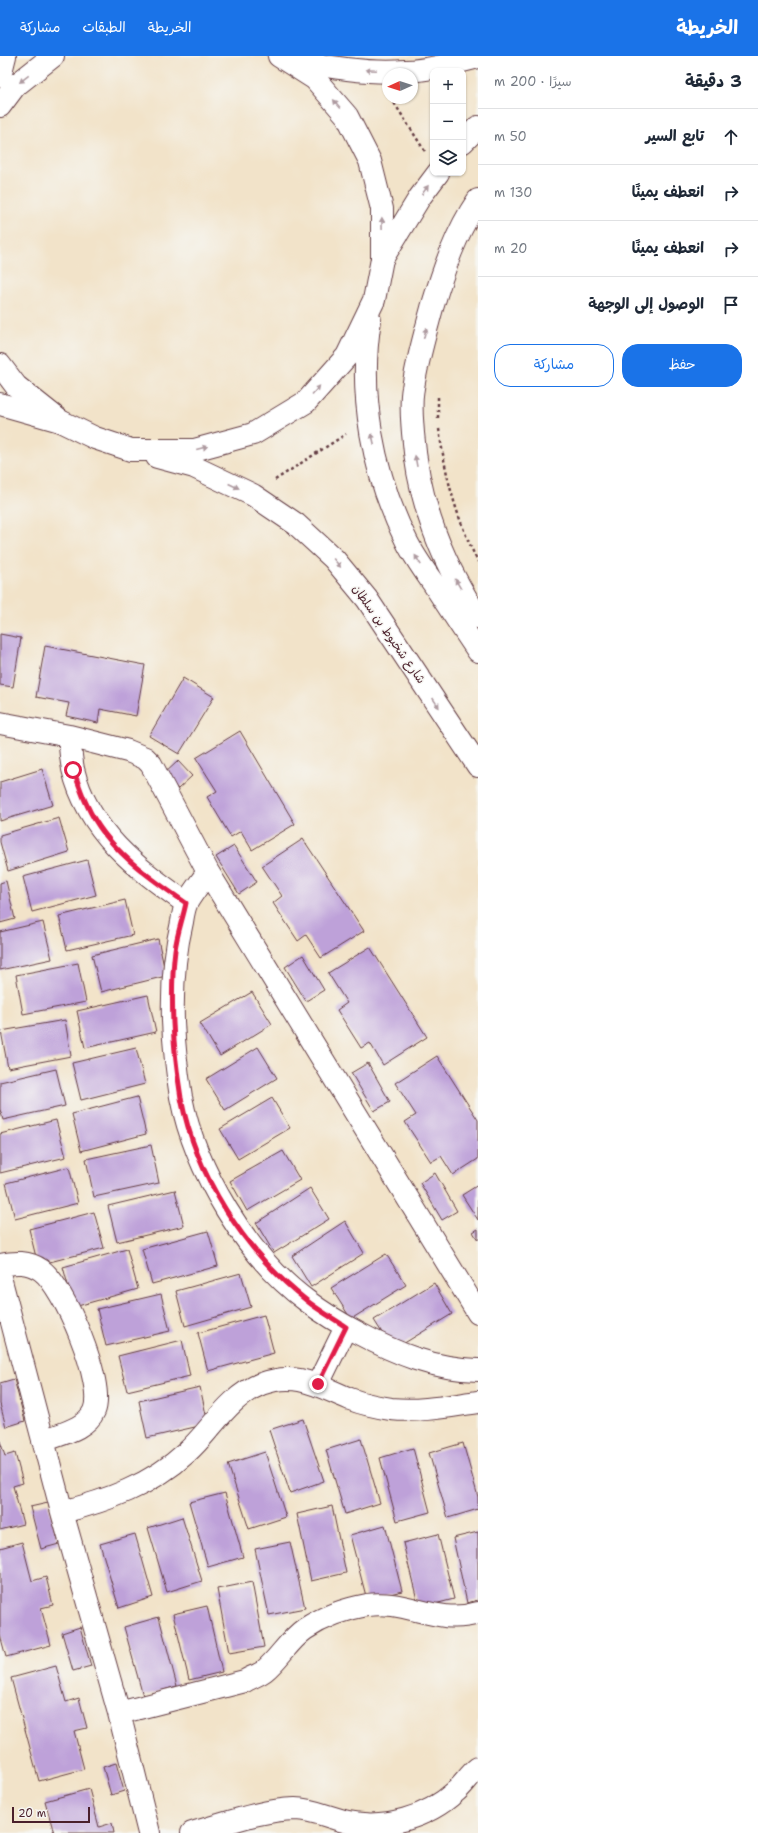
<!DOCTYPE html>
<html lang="ar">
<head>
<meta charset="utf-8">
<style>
  body { margin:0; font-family:"Shantell Sans","Playpen Sans Arabic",sans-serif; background:#f6f6f7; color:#1f2937; direction:rtl }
  .controls { position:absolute; right:12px; top:12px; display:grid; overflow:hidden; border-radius:8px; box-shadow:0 1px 3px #0004 }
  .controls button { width:36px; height:36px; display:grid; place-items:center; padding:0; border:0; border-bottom:1px solid #e0e1e3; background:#fff; color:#1f2937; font:20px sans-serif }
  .compass { position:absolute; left:382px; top:12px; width:36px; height:36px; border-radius:50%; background:#fff; box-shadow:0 1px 3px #0004; rotate:267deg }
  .scale { position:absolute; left:12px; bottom:10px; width:78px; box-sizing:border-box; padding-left:4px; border:2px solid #4a1f2b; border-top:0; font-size:11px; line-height:14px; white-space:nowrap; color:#4a1f2b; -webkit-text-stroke:3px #f6f6f2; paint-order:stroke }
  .stop { position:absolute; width:12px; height:12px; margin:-9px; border:3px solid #e11d48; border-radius:50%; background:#fff }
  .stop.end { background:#e11d48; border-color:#fff; box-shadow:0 1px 4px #0008 }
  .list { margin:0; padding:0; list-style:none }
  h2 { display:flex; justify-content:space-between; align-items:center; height:52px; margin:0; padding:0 16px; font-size:17px }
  h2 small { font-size:13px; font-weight:400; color:#747a83 }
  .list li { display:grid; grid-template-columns:26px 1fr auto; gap:12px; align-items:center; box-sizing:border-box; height:56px; padding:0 16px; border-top:1px solid #e0e1e3 }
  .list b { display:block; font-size:15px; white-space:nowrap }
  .list em { font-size:13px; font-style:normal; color:#747a83 }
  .actions { display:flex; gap:8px; padding:12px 16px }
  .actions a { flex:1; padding:9px 0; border:1px solid #1a73e8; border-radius:16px; text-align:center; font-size:14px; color:#1a73e8 }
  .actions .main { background:#1a73e8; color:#fff }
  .icon { flex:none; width:22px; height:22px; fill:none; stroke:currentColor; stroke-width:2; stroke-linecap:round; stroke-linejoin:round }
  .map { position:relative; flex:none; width:478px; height:1777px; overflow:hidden; direction:ltr }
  header { display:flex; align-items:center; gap:24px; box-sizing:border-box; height:56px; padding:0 20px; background:#1a73e8; color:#fff }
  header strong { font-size:19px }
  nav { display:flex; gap:22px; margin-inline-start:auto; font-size:14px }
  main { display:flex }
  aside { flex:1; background:#fff }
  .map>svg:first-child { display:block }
</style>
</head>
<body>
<header>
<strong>الخريطة</strong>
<nav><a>الخريطة</a><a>الطبقات</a><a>مشاركة</a></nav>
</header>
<main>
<aside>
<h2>3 دقيقة<small>سيرًا · 200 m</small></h2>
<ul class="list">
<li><svg class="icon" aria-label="ahead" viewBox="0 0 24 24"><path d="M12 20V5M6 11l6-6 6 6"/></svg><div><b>تابع السير</b></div><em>50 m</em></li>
<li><svg class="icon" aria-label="right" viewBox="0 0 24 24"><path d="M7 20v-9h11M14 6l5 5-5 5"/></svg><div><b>انعطف يمينًا</b></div><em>130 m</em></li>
<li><svg class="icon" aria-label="right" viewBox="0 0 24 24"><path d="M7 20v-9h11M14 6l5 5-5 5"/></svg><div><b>انعطف يمينًا</b></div><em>20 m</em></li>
<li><svg class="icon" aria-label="arrive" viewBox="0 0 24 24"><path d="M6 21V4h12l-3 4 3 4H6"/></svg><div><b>الوصول إلى الوجهة</b></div></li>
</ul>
<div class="actions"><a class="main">حفظ</a><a>مشاركة</a></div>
</aside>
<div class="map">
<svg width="478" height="1777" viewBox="0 0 478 1777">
  <rect width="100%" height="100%" fill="#f6f6f2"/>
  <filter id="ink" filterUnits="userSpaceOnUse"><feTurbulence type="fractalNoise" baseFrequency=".025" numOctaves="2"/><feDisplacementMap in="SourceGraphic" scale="8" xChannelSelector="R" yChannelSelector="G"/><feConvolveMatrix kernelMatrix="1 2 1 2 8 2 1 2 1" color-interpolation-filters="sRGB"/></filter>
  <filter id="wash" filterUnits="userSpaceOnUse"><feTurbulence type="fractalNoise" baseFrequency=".012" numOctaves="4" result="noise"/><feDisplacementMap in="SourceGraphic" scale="16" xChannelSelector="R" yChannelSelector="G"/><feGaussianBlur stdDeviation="0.9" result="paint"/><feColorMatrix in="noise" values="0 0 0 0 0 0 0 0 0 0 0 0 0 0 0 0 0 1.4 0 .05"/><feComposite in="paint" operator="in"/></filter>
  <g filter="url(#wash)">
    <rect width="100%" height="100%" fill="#f2e3c9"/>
    <g id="blocks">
      <!-- building -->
      <path fill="#bea1d9" d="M0,578L21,582L13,631L0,629Z
        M45,590L145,609L136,660L100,653L98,667L66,660L69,647L36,641Z
        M183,622L214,641L179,698L149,680Z
        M240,675L295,768L252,794L241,775L231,781L207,741L217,735L196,702Z
        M178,705L192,720L178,733L164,718Z
        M42,713L53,749L0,765V726Z
        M59,762L69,796L8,815L0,786V779Z
        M303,783L364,875L321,902L306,879L298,885L273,847L282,840L262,810Z
        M234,790L257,826L239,838L216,801Z
        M87,804L96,839L32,856L23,821Z
        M6,825L15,863L0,867V827Z
        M125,844L133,879L67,894L59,860Z
        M43,866L52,903L0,914V876Z
        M158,883L166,920L101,936L92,899Z
        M370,891L427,981L383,1009L370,987L361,992L337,954L347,947L328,917Z
        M303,899L324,934L306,945L285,911Z
        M78,907L86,946L23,958L16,919Z
        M252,936L272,968L220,1000L200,967Z
        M148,939L156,976L85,992L77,955Z
        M65,964L71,1000L8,1012L1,975Z
        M258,991L277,1022L225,1054L206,1023Z
        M136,992L145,1028L81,1044L72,1007Z
        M437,1000L478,1064V1103L453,1119L441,1100L431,1106L405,1066L416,1059L395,1027Z
        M368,1007L390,1046L374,1055L351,1017Z
        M56,1013L65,1050L3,1064L0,1053V1026Z
        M137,1041L146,1078L81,1095L72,1058Z
        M272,1042L290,1072L238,1103L220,1073Z
        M56,1064L66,1101L0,1117V1078Z
        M151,1089L159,1127L94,1141L86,1103Z
        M283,1095L300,1124L247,1155L230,1125Z
        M69,1111L78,1147L15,1163L6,1127Z
        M435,1117L457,1155L442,1164L420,1127Z
        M478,1129V1164L462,1139Z
        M310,1132L329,1163L274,1197L256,1167Z
        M175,1134L184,1170L117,1186L108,1150Z
        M94,1156L104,1192L38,1209L29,1173Z
        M345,1165L364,1197L311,1231L292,1200Z
        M478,1173V1184L473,1176Z
        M208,1175L218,1210L152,1228L142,1193Z
        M127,1193L138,1233L74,1251L63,1211Z
        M386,1198L406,1229L351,1263L331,1232Z
        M241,1217L251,1251L185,1270L176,1235Z
        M434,1227L452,1258L393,1294L374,1264Z
        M161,1238L170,1275L106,1290L97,1253Z
        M264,1259L274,1297L208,1315L198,1277Z
        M182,1284L190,1320L127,1335L118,1300Z
        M14,1323L25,1365L6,1371L0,1348V1327Z
        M200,1331L208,1368L147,1382L139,1345Z
        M303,1363L324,1425L290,1437L269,1374Z
        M361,1383L380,1447L345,1458L326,1394Z
        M0,1385L5,1400L15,1397L23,1427L13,1430L23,1468L0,1474Z
        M463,1387L478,1441V1453L448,1462L429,1397Z
        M413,1392L430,1456L397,1465L380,1402Z
        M265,1396L286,1461L249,1473L228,1408Z
        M225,1437L243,1501L208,1511L189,1446Z
        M48,1447L59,1488L41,1493L30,1451Z
        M332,1450L346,1517L311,1525L297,1458Z
        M182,1461L202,1525L167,1536L148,1472Z
        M385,1469L402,1535L367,1544L350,1479Z
        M478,1476V1544L467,1547L453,1482Z
        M135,1478L153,1541L119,1552L100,1488Z
        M438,1478L454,1543L419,1552L403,1487Z
        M22,1486L32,1525L46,1521L53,1549L41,1552L51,1589L6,1601L0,1579V1492Z
        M290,1486L305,1552L269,1559L255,1493Z
        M252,1526L264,1591L229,1597L217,1533Z
        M207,1550L222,1616L189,1624L173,1558Z
        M159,1561L177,1630L143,1640L124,1571Z
        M80,1571L91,1610L73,1615L62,1577Z
        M56,1610L66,1646L79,1642L87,1672L74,1675L84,1713L39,1725L11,1622Z
        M116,1707L124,1735L111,1739L103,1711Z
        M89,1733L99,1771L112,1767L114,1777H54L45,1745Z"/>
    </g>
  </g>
  <g filter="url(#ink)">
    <use href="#blocks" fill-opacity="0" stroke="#633c43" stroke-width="1"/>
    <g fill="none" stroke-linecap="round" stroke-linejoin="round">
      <defs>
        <path id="minor" d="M0,348L60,365
          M0,667L69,680L128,695L145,702L151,708L208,816L478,1257
          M69,680C70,691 71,703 73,713C88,776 137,812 186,847
          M208,816C201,826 193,836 187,846C184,852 183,859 182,866C174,899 172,931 173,965C174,991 177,1016 181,1041C195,1114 247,1201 307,1245C323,1257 341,1268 358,1277C397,1298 434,1313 478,1314
          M0,1209C15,1206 28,1205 41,1214C64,1230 106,1328 94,1355C86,1373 60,1378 43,1385
          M0,1221L62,1456L119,1657L149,1777
          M318,1328L346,1271
          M62,1456C106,1445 152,1429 186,1397C211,1375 228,1341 261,1328C297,1315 318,1330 350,1343C363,1348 377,1351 391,1353C420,1356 449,1350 478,1346
          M119,1657L245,1625C251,1621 259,1619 264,1615C279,1603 289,1584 305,1573C323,1561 345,1553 367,1549C407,1543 437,1570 478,1557
          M192,1777C225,1768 260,1754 295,1753C313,1753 330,1762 348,1766C385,1774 428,1761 455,1736C464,1729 469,1719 478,1712"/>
        <path id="secondary" d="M285,3C324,10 366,18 405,15C430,14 454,7 478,1
          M463,86L478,71
          M382,203L420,141L438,117"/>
        <path id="primary" d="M0,20L5,0
          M0,50L15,30L53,0
          M478,144C456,176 443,215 432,252C425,278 417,305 413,332C410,347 412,362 413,377C418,444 441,505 478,561
          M370,264C358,338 373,419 407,486C414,500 424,514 433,527C448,550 463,573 478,595
          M0,309L16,330L60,365L95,382L131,394H194L253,378L306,346L347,300L374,244L382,203V153L370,105L347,60L315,23L279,0
          M157,401L194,411L253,439L296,468L334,503L367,543L478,710"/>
      </defs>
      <!-- minor casing -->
      <use href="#minor" stroke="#633c43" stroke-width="24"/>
      <!-- secondary casing -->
      <use href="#secondary" stroke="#633c43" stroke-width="24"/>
      <!-- primary casing -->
      <use href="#primary" stroke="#633c43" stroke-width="24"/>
      <!-- path -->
      <path stroke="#633c43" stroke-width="2.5" stroke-dasharray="3 3" stroke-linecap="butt" d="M391,42L426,97
        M438,341V362
        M439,373C446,423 456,461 478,506
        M275,424L346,378"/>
      <!-- minor -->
      <use href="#minor" stroke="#fff" stroke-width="22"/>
      <!-- secondary -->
      <use href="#secondary" stroke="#fff" stroke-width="22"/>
      <!-- primary -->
      <use href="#primary" stroke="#fff" stroke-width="22"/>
    </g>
    <!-- one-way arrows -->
    <defs><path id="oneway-solid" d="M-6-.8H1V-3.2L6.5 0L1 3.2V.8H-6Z"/></defs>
    <g fill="#ae9aa0">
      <use href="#oneway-solid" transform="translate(371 14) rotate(-177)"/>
      <use href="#oneway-solid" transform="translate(24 23) rotate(142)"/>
      <use href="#oneway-solid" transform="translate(337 48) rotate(-130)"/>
      <use href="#oneway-solid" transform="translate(425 134) rotate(-54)"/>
      <use href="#oneway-solid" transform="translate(382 167) rotate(-91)"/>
      <use href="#oneway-solid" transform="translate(425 277) rotate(-76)"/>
      <use href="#oneway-solid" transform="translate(316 334) rotate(-48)"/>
      <use href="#oneway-solid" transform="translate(373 383) rotate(-103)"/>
      <use href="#oneway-solid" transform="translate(202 392) rotate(-15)"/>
      <use href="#oneway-solid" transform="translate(416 405) rotate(-100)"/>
      <use href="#oneway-solid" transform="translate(234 430) rotate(25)"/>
      <use href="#oneway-solid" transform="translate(418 504) rotate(-122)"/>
      <use href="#oneway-solid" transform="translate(337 507) rotate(50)"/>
      <use href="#oneway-solid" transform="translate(458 528) rotate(-120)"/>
      <use href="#oneway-solid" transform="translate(436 647) rotate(56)"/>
    </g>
  </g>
  <g fill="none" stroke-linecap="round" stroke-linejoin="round" filter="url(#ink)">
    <!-- route -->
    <path stroke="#e11d48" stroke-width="5" d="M73,714C78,725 81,737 87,749C106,792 148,821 186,847C183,862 177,878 175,894C172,918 172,943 173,967C174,992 177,1017 181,1042C196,1120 244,1195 306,1244C318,1254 333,1262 346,1271L318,1328"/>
  </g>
  <g text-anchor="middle" stroke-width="3" stroke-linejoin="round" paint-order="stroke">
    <!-- street labels -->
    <g font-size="12" fill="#4a1f2b" stroke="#f6f6f2">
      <text transform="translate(389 578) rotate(55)" y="4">شارع شخبوط بن سلطان</text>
    </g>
  </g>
</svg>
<div class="controls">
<button>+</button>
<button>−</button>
<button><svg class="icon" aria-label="layers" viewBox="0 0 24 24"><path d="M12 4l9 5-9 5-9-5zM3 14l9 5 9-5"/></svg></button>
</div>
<svg class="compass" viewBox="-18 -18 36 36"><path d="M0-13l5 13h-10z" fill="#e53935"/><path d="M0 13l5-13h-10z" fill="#747a83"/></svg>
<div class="scale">20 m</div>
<div class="stop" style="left:73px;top:714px"></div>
<div class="stop end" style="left:318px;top:1328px"></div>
</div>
</main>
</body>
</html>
